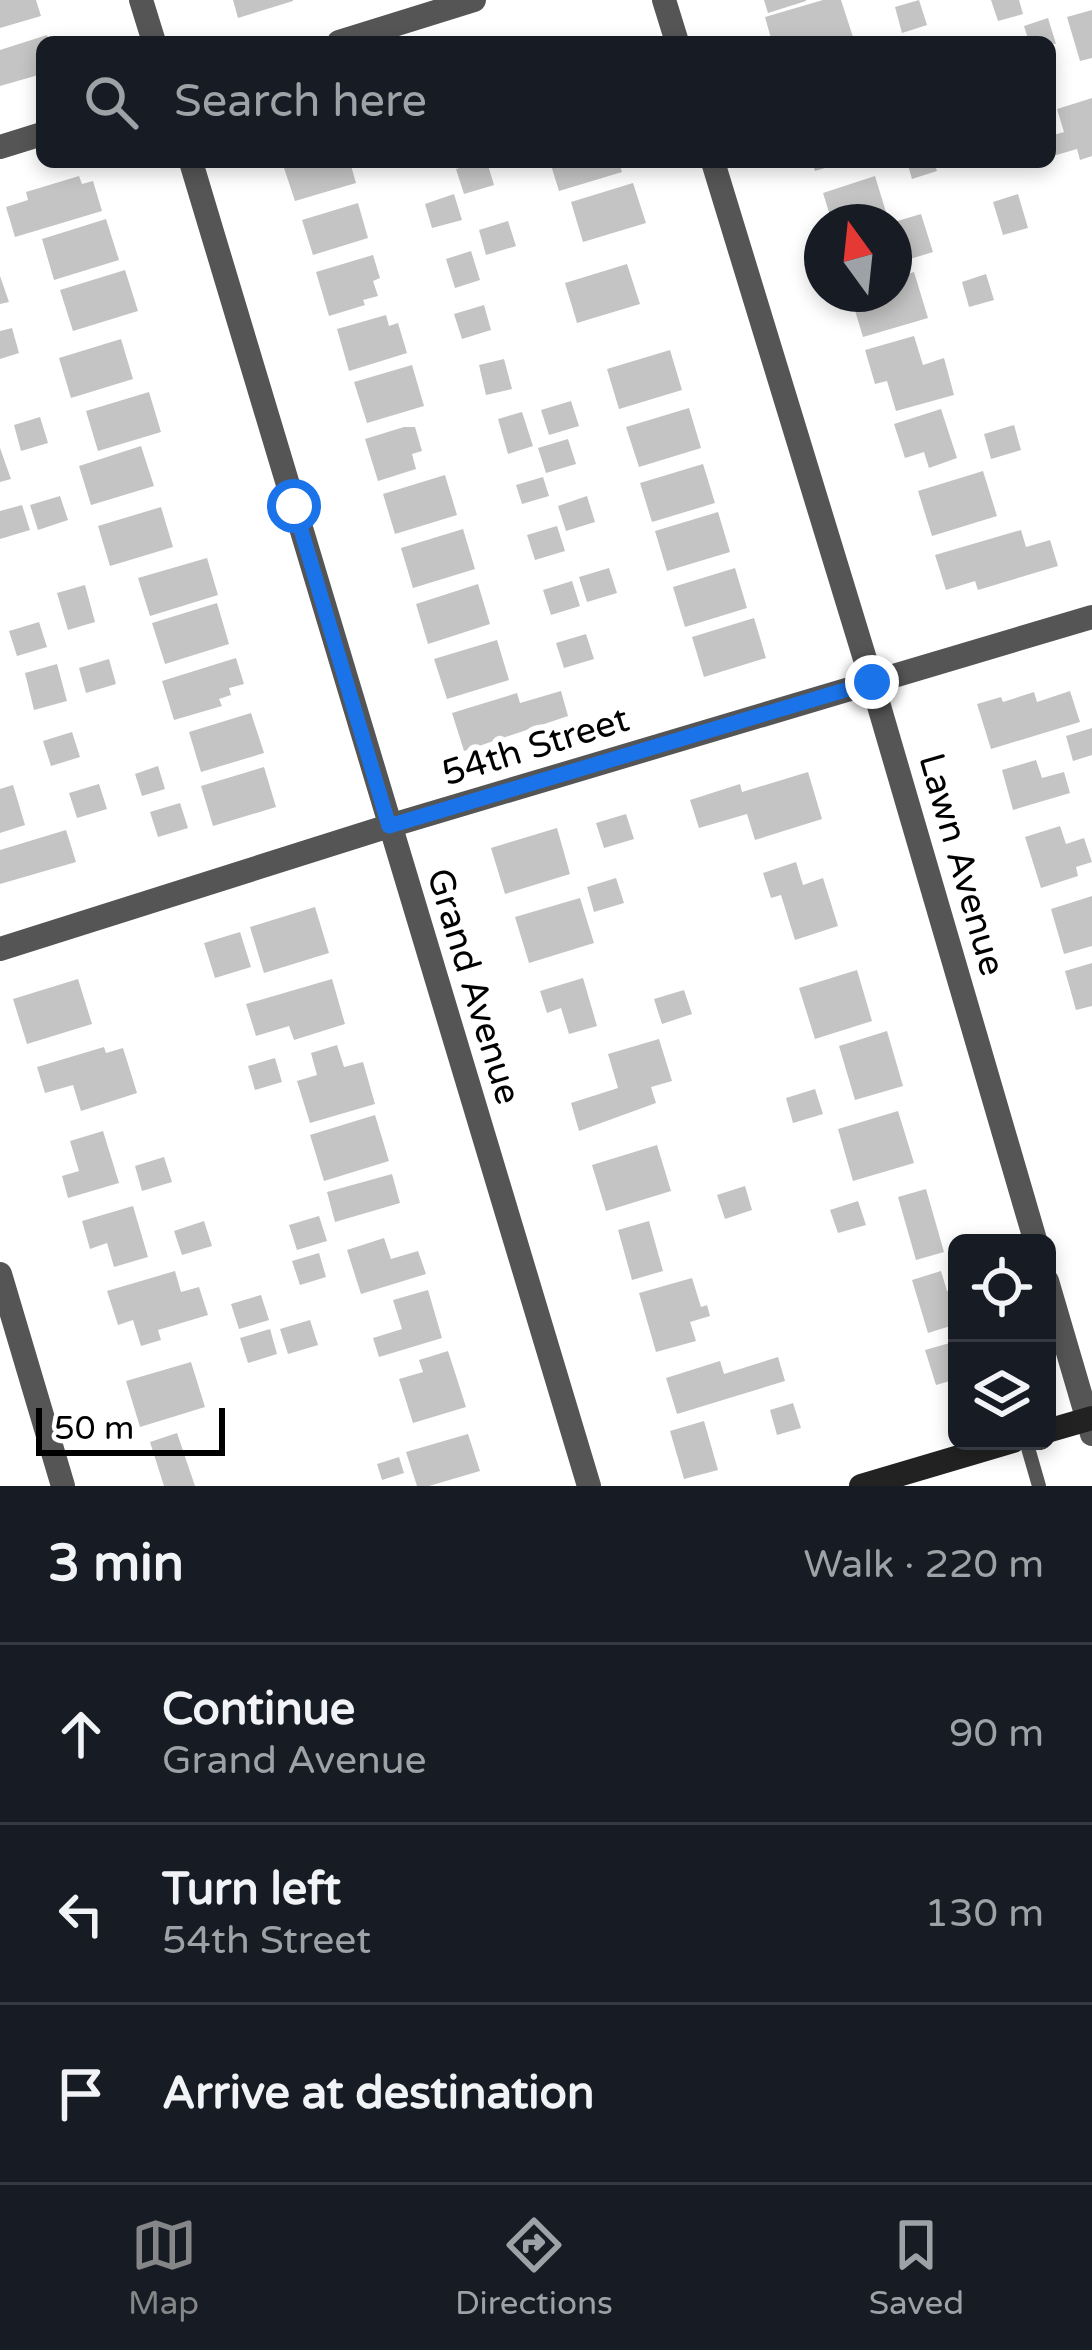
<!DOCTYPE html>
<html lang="en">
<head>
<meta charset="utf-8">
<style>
  body { margin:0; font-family:"Varela Round",sans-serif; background:#20242c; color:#f1f3f6 }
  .controls { position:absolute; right:36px; bottom:36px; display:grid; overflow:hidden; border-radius:18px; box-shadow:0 6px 18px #0003 }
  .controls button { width:108px; height:108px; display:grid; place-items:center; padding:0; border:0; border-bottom:3px solid #363941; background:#171b24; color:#f1f3f6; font:60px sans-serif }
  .compass { position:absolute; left:804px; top:204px; width:108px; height:108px; border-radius:50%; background:#171b24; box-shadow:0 6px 18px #0003; rotate:345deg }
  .scale { position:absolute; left:36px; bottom:30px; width:189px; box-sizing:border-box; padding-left:12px; border:6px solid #000; border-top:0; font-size:33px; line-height:42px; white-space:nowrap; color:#000; -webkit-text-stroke:9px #fff; paint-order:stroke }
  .stop { position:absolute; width:36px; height:36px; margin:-27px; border:9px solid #1a73e8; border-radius:50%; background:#fff }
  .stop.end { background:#1a73e8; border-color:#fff; box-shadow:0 3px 12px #0008 }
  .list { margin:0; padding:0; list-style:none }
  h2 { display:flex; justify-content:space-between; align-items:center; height:156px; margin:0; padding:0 48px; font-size:51px }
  h2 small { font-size:39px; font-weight:400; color:#9ea1a6 }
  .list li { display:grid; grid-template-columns:78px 1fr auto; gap:36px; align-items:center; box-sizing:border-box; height:180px; padding:0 48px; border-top:3px solid #363941 }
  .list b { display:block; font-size:45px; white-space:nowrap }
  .list p { margin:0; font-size:39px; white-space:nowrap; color:#9ea1a6 }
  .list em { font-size:39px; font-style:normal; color:#9ea1a6 }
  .icon { flex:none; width:66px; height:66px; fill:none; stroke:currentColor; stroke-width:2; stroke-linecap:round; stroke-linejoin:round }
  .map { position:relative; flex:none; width:1092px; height:1486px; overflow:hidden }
  .search { position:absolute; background:#171b24; box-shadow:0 6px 18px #0003; left:36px; right:36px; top:36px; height:132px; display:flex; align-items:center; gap:30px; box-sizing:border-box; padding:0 42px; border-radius:18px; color:#9ea1a6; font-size:45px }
  .sheet { height:696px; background:#171b24 }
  nav { display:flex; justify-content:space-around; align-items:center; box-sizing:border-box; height:168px; border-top:3px solid #363941; background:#171b24; font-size:33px; color:#9ea1a6 }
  nav a { display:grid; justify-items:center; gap:6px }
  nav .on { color:#858687 }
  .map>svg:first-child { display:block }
</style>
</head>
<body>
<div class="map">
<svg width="1092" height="1486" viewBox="0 0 1092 1486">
  <rect width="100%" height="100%" fill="#fff"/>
  <!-- building -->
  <path fill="#c4c4c4" d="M0,0H36L41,16L0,28Z
    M233,0H293V1L238,18Z
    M764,0H806V1L768,13Z
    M823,0H841L854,40L772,42L765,17Z
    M919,0L927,25L902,33L895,7Z
    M991,0H1019L1023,14L998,21Z
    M1092,10V58L1080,61L1067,17Z
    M1048,18L1056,44L1029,42L1024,26Z
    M47,35L49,42H42V74L0,86V50Z
    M1092,98V156L1080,160L1077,149L1053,156L1050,136L1064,132L1057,109Z
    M292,162H350L356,183L295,201L283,165Z
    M479,162H487L494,185L464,194L456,169Z
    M550,162H619L622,172L559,191Z
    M812,162H842V163L815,171Z
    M907,162H934L937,171L912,179Z
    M79,176L82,184L93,181L102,211L15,237L6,207L28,200L26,192Z
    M875,176L886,212L853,222H832L823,193Z
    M633,183L646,223L583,242L571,202Z
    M454,194L462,220L432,228L425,204Z
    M1018,194L1028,228L1003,235L993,202Z
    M358,203L368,238L313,255L302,220Z
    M921,214L933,252L894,264V222Z
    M106,219L119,260L54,280L42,239Z
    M508,221L516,246L486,255L479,230Z
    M471,251L480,280L455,288L446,259Z
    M373,255L380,278L373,281L378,296L363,300L365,305L329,316L316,272Z
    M627,264L640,304L577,323L565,283Z
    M125,270L138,311L73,331L60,290Z
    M914,272L928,318L863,337L850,294H894V278Z
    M986,274L994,300L969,307L962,282Z
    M0,276L9,302L0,304Z
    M484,305L491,330L462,339L454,314Z
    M386,315L389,326L398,323L407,353L349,371L337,329Z
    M12,328L19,353L0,359V331Z
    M914,336L923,365L944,358L954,395L896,411L887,381L875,384L865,350Z
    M121,339L133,379L71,398L59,358Z
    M670,350L682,390L619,409L607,369Z
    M504,359L512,389L486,395L479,365Z
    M412,365L424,406L367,423L354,382Z
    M149,392L161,432L98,451L86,411Z
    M571,401L579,426L549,435L541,410Z
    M689,408L701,448L639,467L626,427Z
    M941,409L957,458L929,468L924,452L905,458L894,424Z
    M522,412L533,446L508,454L498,419Z
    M40,417L48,443L21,451L14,425Z
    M1014,425L1021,450L991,459L984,434Z
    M404,427H415L422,451L412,454L416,469L378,481L365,439Z
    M568,439L576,464L546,473L538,448Z
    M141,446L154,486L91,505L79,466Z
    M0,448L11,479L0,482Z
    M703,464L715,503L652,522L640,483Z
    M983,471L997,516L932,536L918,491Z
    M445,475L457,515L395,534L383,494Z
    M543,477L549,496L522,504L516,485Z
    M60,496L68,520L38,530L30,505Z
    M587,496L595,522L566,531L558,506Z
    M22,505L30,530L0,539V511Z
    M161,507L173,547L110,566L98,526Z
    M718,512L730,552L667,571L655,531Z
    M557,526L565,551L535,560L527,535Z
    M463,529L475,569L413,588L401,548Z
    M1021,530L1026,547L1050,540L1058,566L978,590L975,581L946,590L935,555Z
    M207,558L218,595L150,616L138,578Z
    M609,568L617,593L587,602L579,577Z
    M735,568L747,608L685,627L673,587Z
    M572,581L580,606L551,615L543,590Z
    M478,584L490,624L428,644L416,604Z
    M85,585L95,622L68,630L57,593Z
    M217,603L229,644L165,664L152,623Z
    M754,618L766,658L704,677L692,637Z
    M39,622L47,647L17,656L9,631Z
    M586,634L594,659L564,668L556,643Z
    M497,640L509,680L447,699L434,659Z
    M236,658L244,684L229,688L231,695L219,699L222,706L174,720L162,681Z
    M109,659L116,684L86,693L79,668Z
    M57,664L67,701L34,710L25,673Z
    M561,691L568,716L464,751L452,713L517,693L520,703Z
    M1070,691L1080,722L991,749L977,704L1001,697L1003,702L1034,692L1037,702Z
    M251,713L264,753L201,772L189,732Z
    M1092,728V755L1073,761L1066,736Z
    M72,732L80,757L51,766L43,741Z
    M1036,760L1042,778L1064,772L1070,793L1013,810L1002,770Z
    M158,766L165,789L142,796L135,774Z
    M264,767L276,807L213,826L201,786Z
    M808,772L822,819L755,840L747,814L699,828L690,800L740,784L742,792Z
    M99,784L107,809L77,818L69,793Z
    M13,785L25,825L0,833V789Z
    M180,803L188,828L158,837L150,812Z
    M626,814L634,839L604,848L596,823Z
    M1060,826L1066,844L1084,838L1092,862L1076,867L1078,876L1041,888L1025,837Z
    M557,828L570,874L505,894L491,848Z
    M66,830L76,862L0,884V850Z
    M796,862L803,885L823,878L838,926L795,940L781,895L771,898L763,873Z
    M616,878L624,903L594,912L587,887Z
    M1092,896V946L1064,954L1051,909Z
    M580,898L594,943L529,963L515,917Z
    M315,907L329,953L264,973L250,927Z
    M240,932L251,967L215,978L204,943Z
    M1092,963V1006L1076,1010L1065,971Z
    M857,970L872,1021L815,1039L799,988Z
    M583,978L597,1026L569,1034L561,1008L547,1013L540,991Z
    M78,979L92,1024L27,1044L13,999Z
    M332,979L345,1024L294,1040L289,1026L256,1036L246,1004Z
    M684,990L692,1014L662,1024L654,999Z
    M887,1031L903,1086L855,1100L839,1046Z
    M659,1039L672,1081L651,1087L656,1103L579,1131L571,1103L618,1088L608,1054Z
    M337,1045L344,1067L363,1062L375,1104L310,1123L297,1081L317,1075L311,1053Z
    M104,1047L106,1053L123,1048L137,1093L81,1111L73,1085L45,1093L37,1067Z
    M275,1058L282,1082L255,1090L248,1066Z
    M815,1089L823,1114L793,1123L786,1098Z
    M898,1111L914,1163L853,1181L838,1129Z
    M375,1115L389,1161L324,1181L310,1135Z
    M103,1131L119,1183L68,1198L62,1176L79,1171L70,1141Z
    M657,1145L671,1191L606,1211L592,1165Z
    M164,1157L172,1182L142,1191L135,1166Z
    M392,1174L400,1203L335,1222L327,1192Z
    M745,1186L752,1210L725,1219L717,1195Z
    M926,1189L944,1252L916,1260L898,1197Z
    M858,1201L866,1225L838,1233L830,1210Z
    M133,1206L148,1257L114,1267L107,1243L90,1249L82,1221Z
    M319,1216L327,1241L297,1250L289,1225Z
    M204,1221L212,1246L182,1255L174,1231Z
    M649,1221L663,1271L632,1280L618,1230Z
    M384,1238L391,1259L418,1251L426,1274L361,1294L347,1250Z
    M319,1253L326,1277L300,1285L292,1261Z
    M175,1271L181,1292L199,1287L208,1315L158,1330L161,1340L141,1346L133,1320L118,1325L107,1291Z
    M941,1271L947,1291L954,1289L957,1324L928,1333L912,1280Z
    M692,1278L701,1307L707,1305L710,1316L690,1322L696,1341L656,1352L639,1293Z
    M428,1290L442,1338L379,1357L373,1338L402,1329L393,1300Z
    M261,1295L269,1320L239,1329L231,1304Z
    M310,1320L318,1345L288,1354L280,1329Z
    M270,1329L277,1354L248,1363L240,1338Z
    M957,1341V1379L936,1385L925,1350Z
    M448,1351L466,1407L413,1423L399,1379L423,1372L419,1360Z
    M778,1357L785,1381L677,1414L666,1378L720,1361L724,1374Z
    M191,1362L205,1407L140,1427L126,1381Z
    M793,1403L801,1428L777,1435L770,1410Z
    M704,1421L718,1470L684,1479L670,1431Z
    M177,1433L195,1486H164L150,1442Z
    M468,1434L480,1471L429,1486H417L406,1452Z
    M399,1457L404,1473L382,1480L377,1464Z"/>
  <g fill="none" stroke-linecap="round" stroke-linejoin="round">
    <!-- service -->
    <path stroke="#555" stroke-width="14" d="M1026,1441L1039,1486"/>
    <!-- minor -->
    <path stroke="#555" stroke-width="24" d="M141,0L154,42
      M664,0L677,42
      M339,42L474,0
      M0,147L42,134
      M191,162L589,1486
      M713,162L872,682L1036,1243
      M0,949L389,826L1092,617
      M0,1274L63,1486
      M1047,1281L1092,1434"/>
    <!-- secondary -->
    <path stroke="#222" stroke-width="24" d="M1047,1431L1092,1418
      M861,1486L1013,1441"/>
  </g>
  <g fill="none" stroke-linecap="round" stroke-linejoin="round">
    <!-- route -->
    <path stroke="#1a73e8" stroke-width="15" d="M294,506L389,826L872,682"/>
  </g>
  <g text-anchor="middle" stroke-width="12" stroke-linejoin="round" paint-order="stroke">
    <!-- street labels -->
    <g font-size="36" fill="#000" stroke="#fff">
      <text transform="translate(535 745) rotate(-17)" y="13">54th Street</text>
      <text transform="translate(963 864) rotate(74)" y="13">Lawn Avenue</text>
      <text transform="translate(475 986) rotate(73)" y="13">Grand Avenue</text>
    </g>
  </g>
</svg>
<div class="controls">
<button><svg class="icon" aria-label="locate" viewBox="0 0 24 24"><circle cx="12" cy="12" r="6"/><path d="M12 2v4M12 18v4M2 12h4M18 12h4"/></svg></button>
<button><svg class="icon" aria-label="layers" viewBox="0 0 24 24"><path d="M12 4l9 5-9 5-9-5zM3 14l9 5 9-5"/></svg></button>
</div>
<svg class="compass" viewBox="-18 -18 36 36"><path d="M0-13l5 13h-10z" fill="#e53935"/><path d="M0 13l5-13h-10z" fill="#9ea1a6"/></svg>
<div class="scale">50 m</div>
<div class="stop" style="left:294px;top:506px"></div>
<div class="stop end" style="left:872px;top:682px"></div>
<div class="search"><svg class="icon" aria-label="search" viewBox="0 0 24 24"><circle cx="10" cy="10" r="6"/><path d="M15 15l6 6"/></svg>Search here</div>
</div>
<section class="sheet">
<h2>3 min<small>Walk · 220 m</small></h2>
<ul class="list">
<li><svg class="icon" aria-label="ahead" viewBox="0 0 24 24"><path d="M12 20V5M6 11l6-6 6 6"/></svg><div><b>Continue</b><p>Grand Avenue</p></div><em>90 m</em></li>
<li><svg class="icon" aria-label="left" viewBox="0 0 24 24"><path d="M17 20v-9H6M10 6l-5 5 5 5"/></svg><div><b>Turn left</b><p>54th Street</p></div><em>130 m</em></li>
<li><svg class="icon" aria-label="arrive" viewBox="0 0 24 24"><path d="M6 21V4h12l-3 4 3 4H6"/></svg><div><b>Arrive at destination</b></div></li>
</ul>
</section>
<nav>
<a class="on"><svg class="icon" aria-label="map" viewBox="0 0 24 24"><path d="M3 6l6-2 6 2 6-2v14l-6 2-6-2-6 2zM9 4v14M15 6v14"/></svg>Map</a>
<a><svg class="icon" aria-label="directions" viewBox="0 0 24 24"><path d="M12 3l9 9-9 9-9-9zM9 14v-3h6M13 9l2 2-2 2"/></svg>Directions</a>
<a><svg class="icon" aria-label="saved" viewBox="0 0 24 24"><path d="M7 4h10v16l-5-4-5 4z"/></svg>Saved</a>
</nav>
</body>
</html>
